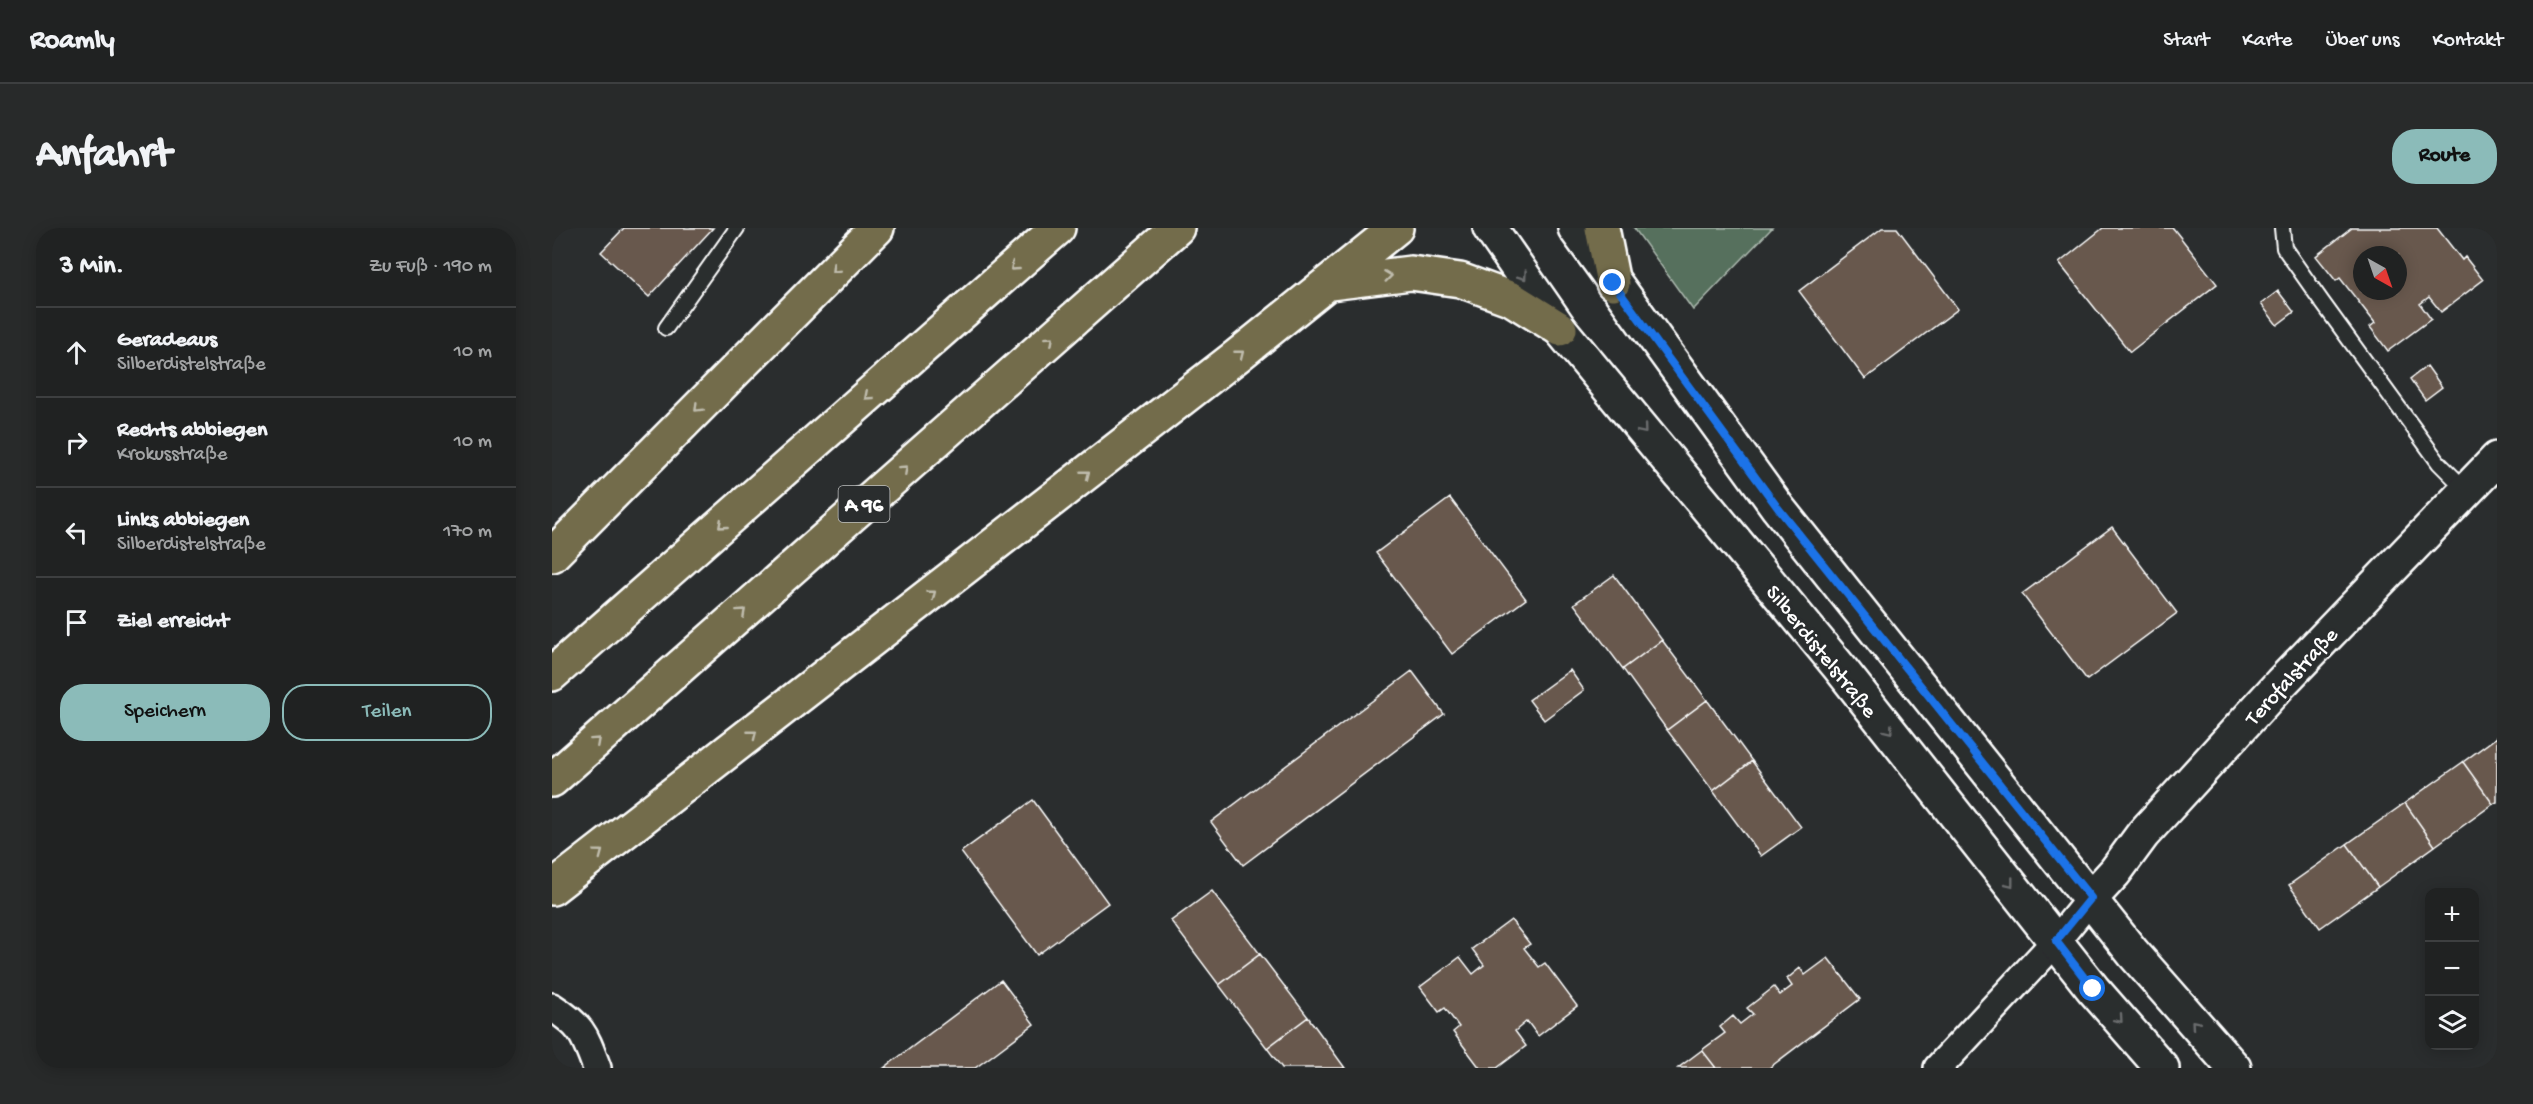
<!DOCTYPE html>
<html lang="de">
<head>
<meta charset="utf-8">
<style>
  body { margin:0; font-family:"Gochi Hand",sans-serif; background:#282a2a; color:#f1f3f6 }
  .controls { position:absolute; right:18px; bottom:18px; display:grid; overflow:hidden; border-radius:12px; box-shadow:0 3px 15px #0003 }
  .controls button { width:54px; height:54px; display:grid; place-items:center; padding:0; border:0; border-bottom:2px solid #3d3f40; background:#202222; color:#f1f3f6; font:30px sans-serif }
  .compass { position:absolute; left:1801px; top:18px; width:54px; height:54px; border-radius:50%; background:#202222; box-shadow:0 3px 15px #0003; rotate:140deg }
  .stop { position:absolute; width:18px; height:18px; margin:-14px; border:4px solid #1a73e8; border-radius:50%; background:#fff }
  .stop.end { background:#1a73e8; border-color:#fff; box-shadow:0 2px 6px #0008 }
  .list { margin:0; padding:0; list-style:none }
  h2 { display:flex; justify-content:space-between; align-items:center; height:78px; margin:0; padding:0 24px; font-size:26px }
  h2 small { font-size:20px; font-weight:400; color:#a2a4a5 }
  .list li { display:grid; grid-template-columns:39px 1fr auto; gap:18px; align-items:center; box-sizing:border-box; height:90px; padding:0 24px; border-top:2px solid #3d3f40 }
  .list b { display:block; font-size:22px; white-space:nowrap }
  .list p { margin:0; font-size:20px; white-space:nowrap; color:#a2a4a5 }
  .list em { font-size:20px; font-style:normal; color:#a2a4a5 }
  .actions { display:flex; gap:12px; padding:18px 24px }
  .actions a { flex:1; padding:14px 0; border:2px solid #8bbbb9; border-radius:24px; text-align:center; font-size:21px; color:#8bbbb9 }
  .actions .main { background:#8bbbb9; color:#111 }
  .icon { flex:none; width:33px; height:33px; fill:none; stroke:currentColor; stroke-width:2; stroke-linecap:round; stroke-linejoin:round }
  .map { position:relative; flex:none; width:1945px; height:840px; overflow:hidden; border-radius:24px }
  header { display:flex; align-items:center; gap:36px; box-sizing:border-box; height:84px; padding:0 30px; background:#202222; border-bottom:2px solid #3d3f40 }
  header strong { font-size:28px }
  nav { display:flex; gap:33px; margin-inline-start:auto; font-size:21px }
  .intro { display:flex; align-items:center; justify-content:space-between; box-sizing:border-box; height:144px; padding:0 36px }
  h1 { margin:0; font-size:42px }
  .button { padding:15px 27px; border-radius:24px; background:#8bbbb9; color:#111; font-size:21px; font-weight:700 }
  main { display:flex; gap:36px; padding:0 36px }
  aside { flex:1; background:#202222; border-radius:24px; box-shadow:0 3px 15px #0003 }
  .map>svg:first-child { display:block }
</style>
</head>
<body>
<header>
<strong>Roamly</strong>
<nav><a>Start</a><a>Karte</a><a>Über uns</a><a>Kontakt</a></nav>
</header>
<div class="intro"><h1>Anfahrt</h1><a class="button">Route</a></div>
<main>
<aside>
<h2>3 Min.<small>Zu Fuß · 190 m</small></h2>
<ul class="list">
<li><svg class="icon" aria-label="ahead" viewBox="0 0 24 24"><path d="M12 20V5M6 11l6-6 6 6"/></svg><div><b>Geradeaus</b><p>Silberdistelstraße</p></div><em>10 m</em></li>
<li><svg class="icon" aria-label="right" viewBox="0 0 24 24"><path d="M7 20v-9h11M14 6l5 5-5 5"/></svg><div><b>Rechts abbiegen</b><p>Krokusstraße</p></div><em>10 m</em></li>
<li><svg class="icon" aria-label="left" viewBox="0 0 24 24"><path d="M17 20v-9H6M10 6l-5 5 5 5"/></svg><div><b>Links abbiegen</b><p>Silberdistelstraße</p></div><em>170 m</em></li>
<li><svg class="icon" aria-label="arrive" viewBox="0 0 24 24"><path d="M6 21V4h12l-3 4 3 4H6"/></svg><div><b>Ziel erreicht</b></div></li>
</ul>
<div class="actions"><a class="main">Speichern</a><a>Teilen</a></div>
</aside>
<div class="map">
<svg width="1945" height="840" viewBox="0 0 1945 840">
  <rect width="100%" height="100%" fill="#2a2d2e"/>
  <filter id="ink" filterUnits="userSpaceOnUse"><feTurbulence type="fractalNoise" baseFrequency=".0167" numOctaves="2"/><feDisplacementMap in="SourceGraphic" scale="12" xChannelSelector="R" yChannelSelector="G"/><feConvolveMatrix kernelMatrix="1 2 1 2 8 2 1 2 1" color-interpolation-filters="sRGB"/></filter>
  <g filter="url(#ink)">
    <!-- green -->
    <path fill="#57705d" stroke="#abb8ae" stroke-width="1.5" d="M1082,0H1220L1141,82Z"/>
    <!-- building -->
    <path fill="#67594e" stroke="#fff" stroke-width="1.5" fill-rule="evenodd" d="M72,0H161L97,69L49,24Z
      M1330,0H1345L1406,81L1313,151L1247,63Z
      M1551,0H1621L1665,56L1578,124L1507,35Z
      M1800,0H1885L1910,32L1913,29L1931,52L1889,84L1877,69L1868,76L1879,91L1836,123L1818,99L1823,95L1788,50L1784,53L1764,28ZM1810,27H1846V63H1810Z
      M1726,63L1742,84L1725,97L1709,76Z
      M1875,138L1890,159L1873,172L1858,151Z
      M898,270L974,371L900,426L824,325Z
      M1560,299L1625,385L1535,452L1470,366Z
      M1062,347L1110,412L1071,441L1022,376Z
      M1110,412L1155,472L1115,502L1071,441Z
      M1018,442L1032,462L992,492L977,472Z
      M860,443L892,486L691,637L659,594Z
      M1155,472L1200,533L1161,563L1115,502Z
      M1945,509V574L1941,576L1911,534Z
      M1200,533L1249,599L1209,628L1161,563Z
      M1911,534L1941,576L1883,618L1853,575Z
      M481,572L556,675L485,727L409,624Z
      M1853,575L1883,618L1826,659L1795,616Z
      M1795,616L1826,659L1768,700L1737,657Z
      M660,663L708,726L667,757L619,693Z
      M959,692L978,716L972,720L987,739L993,735L1025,778L986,808L975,793L963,803L974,818L945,840H928L901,804L907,799L893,780L887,784L868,759L908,729L921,746L932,737L920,721Z
      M708,726L756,789L715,820L667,757Z
      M1276,730L1308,771L1217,840H1164L1150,822L1173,805L1168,799L1181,788L1188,796L1201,786L1195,780L1222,759L1228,767L1240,758L1235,751L1248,740L1253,747Z
      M449,752L482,796L441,827L423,840H332Z
      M756,789L793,840H730L715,820Z
      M1150,822L1164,840H1126Z"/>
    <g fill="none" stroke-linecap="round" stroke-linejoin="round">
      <defs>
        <path id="lane" d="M1730,0L1732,20L1770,74L1887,235L1914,262
          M114,100L185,0"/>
        <path id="street" d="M0,779C31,799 32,806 45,840
          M1386,840L1504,713L1539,670"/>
        <path id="secondary" d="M938,0L1008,101L1288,440L1541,761L1610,840
          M1023,0L1226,280L1581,725L1682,840
          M1539,670L1563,644L1591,606L1729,455L1945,231"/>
        <path id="highway" d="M1050,0L1061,55
          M778,55L859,45L908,52L960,71L1008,101
          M0,327L325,0
          M0,446L506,0
          M0,552L625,0
          M0,660L685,128L844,0"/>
      </defs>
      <!-- lane casing -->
      <use href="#lane" stroke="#fff" stroke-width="18"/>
      <!-- street casing -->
      <use href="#street" stroke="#fff" stroke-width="32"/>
      <!-- secondary casing -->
      <use href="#secondary" stroke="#fff" stroke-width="38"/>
      <!-- highway casing -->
      <use href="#highway" stroke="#fff" stroke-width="38"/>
      <!-- lane -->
      <use href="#lane" stroke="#2a2d2e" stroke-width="14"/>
      <!-- street -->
      <use href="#street" stroke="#2a2d2e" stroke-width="27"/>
      <!-- secondary -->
      <use href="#secondary" stroke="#2a2d2e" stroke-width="33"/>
      <!-- highway -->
      <use href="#highway" stroke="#736c4b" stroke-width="33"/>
    </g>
    <!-- one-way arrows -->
    <defs><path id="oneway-chevron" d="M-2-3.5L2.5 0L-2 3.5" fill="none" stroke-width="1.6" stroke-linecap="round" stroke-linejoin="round" transform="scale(1.5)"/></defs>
    <g stroke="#c0bdae">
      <use href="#oneway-chevron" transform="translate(462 39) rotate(139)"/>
      <use href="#oneway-chevron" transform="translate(283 41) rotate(135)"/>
      <use href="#oneway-chevron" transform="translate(836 48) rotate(-7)"/>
      <use href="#oneway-chevron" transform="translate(498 112) rotate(-42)"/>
      <use href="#oneway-chevron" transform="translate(688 126) rotate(-38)"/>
      <use href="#oneway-chevron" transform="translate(316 168) rotate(139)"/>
      <use href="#oneway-chevron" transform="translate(146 180) rotate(135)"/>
      <use href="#oneway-chevron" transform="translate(352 241) rotate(-42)"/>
      <use href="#oneway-chevron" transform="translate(534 246) rotate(-38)"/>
      <use href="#oneway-chevron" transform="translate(170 297) rotate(139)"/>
      <use href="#oneway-chevron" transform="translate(380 366) rotate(-38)"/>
      <use href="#oneway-chevron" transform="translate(190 384) rotate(-42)"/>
      <use href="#oneway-chevron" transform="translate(201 506) rotate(-38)"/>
      <use href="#oneway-chevron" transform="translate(44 513) rotate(-42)"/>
      <use href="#oneway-chevron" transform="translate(47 625) rotate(-37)"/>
    </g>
    <g stroke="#6a6c6d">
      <use href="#oneway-chevron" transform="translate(971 48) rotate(55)"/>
      <use href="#oneway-chevron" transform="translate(1091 202) rotate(50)"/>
      <use href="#oneway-chevron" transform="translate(1337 502) rotate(52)"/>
      <use href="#oneway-chevron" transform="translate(1458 655) rotate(52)"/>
      <use href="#oneway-chevron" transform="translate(1567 791) rotate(49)"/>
      <use href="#oneway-chevron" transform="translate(1643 796) rotate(-131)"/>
    </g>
  </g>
  <g fill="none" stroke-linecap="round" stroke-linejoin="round" filter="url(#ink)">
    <!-- route -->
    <path stroke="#1a73e8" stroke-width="8" d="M1061,55L1226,280L1539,670L1504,713L1541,761"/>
  </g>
  <g text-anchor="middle" stroke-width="6" stroke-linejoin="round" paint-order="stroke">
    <!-- shield labels -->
    <rect fill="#2a2d2e" stroke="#bfc0c0" stroke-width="1.5" x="286.5" y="258" width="51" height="36" rx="4.5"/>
    <g font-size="21" font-weight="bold" fill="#fff">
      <text x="312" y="283">A 96</text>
    </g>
    <!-- street labels -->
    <g font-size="22" fill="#fff" stroke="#2a2d2e">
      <text transform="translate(1271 422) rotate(51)" y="8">Silberdistelstraße</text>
      <text transform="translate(1738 447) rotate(-47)" y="8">Terofalstraße</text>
    </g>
  </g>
</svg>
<div class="controls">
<button>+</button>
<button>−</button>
<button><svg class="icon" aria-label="layers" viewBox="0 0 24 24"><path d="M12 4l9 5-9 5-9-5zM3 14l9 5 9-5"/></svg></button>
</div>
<svg class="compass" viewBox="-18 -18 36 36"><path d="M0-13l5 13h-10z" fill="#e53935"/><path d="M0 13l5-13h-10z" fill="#a2a4a5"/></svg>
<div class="stop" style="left:1541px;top:761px"></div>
<div class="stop end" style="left:1061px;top:55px"></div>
</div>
</main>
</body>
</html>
